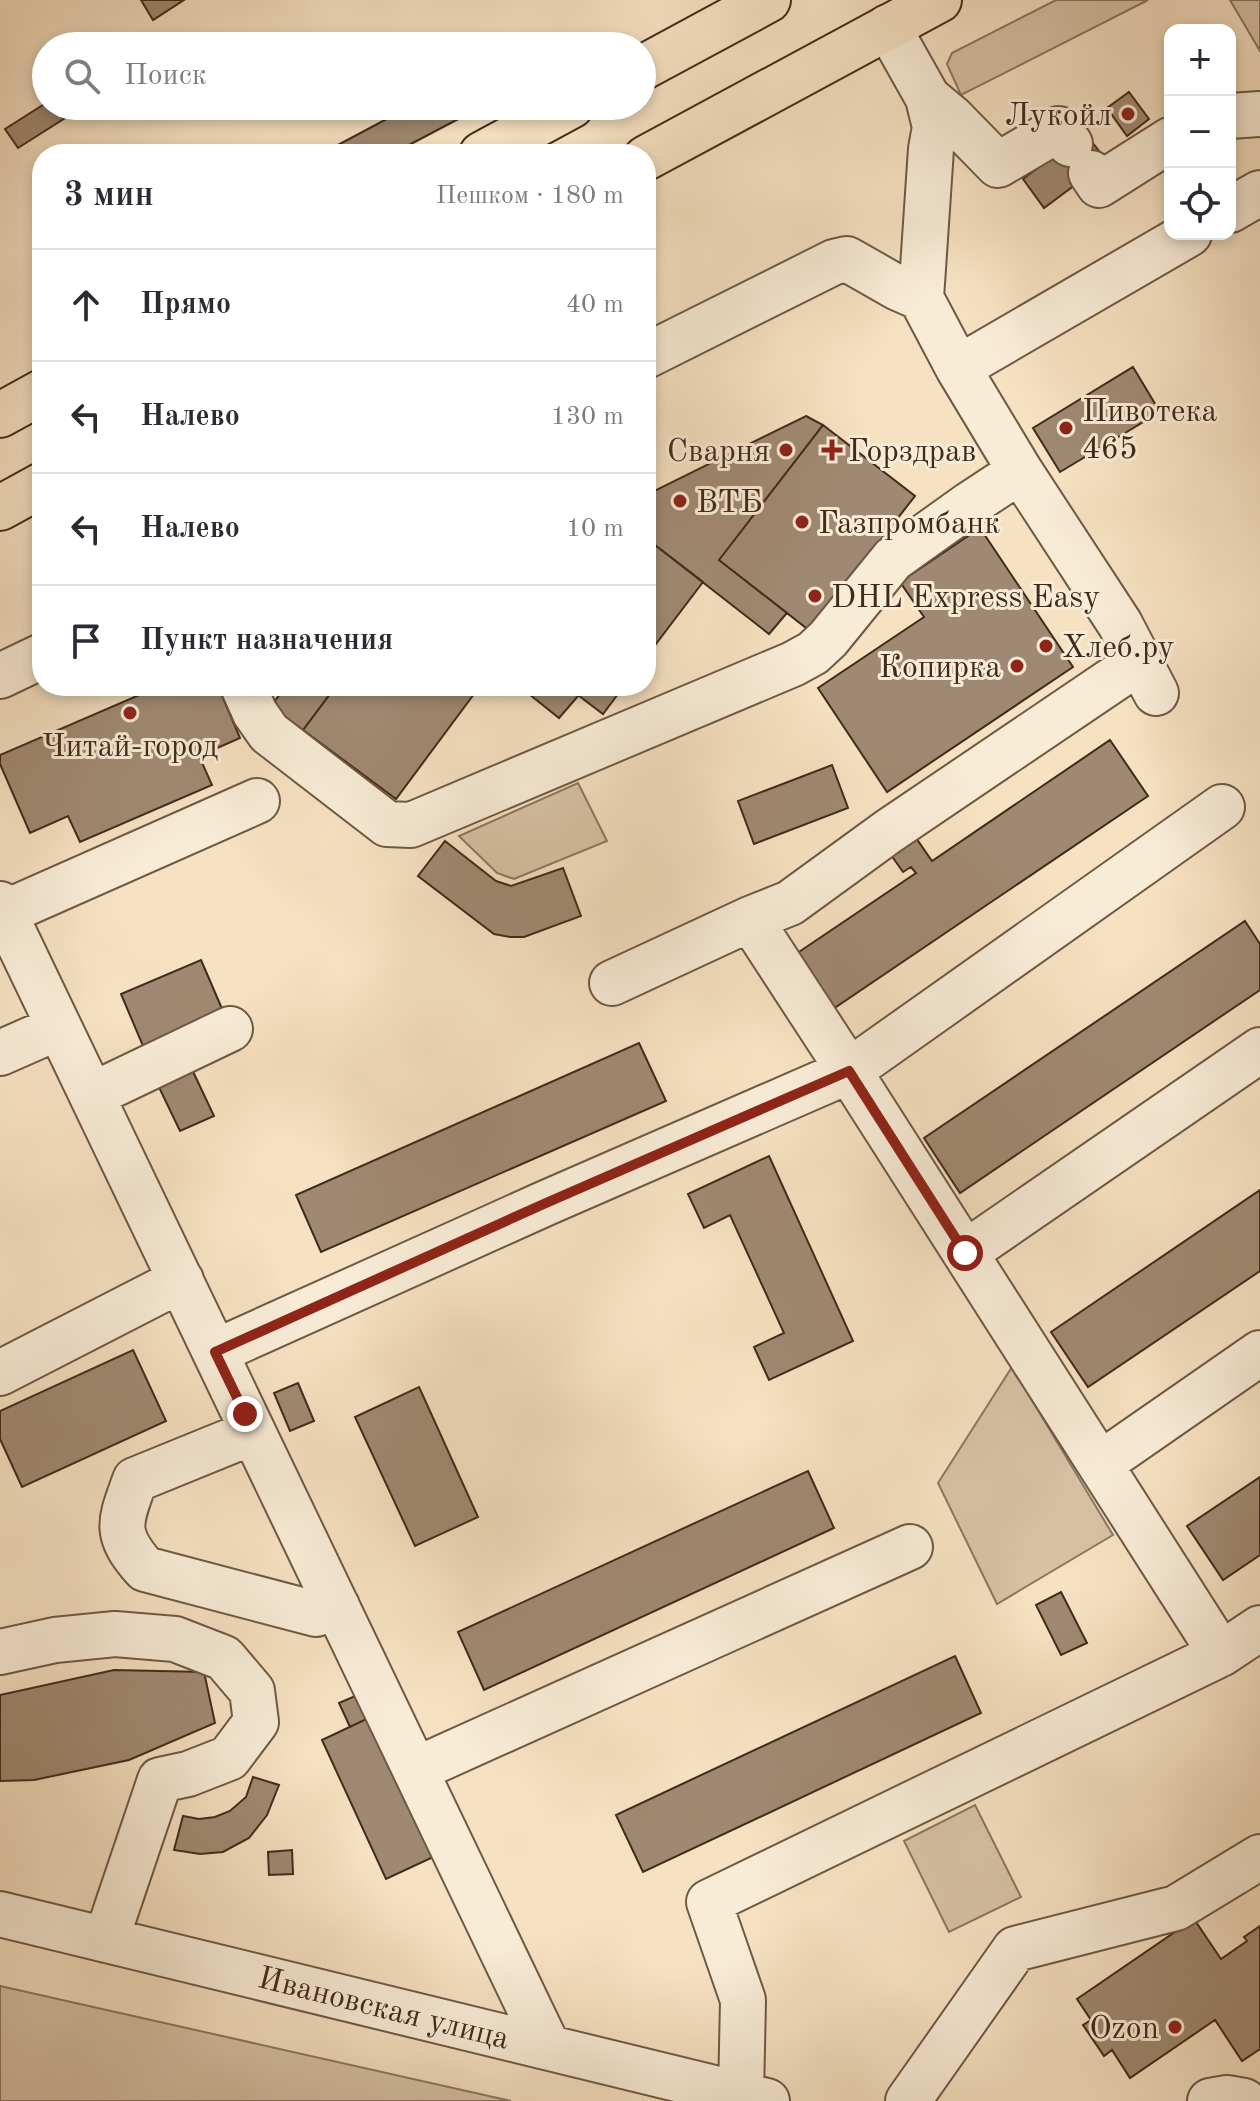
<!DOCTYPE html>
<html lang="ru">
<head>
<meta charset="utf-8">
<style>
  body { margin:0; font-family:"Old Standard TT",serif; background:#f7f7f7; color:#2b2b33 }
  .controls { position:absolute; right:24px; top:24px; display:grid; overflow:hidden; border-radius:16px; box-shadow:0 4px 12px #0003 }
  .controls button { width:72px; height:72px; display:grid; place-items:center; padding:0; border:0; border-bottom:2px solid #e1e1e2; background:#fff; color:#2b2b33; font:40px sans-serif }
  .stop { position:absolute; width:24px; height:24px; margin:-18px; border:6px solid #8f2418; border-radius:50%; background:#fff }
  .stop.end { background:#8f2418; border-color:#fff; box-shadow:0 2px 8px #0008 }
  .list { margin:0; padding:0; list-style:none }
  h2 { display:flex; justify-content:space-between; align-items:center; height:104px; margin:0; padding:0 32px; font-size:34px }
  h2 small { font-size:26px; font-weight:400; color:#7c7c81 }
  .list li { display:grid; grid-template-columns:52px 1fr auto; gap:24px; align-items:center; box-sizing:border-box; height:112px; padding:0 32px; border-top:2px solid #e1e1e2 }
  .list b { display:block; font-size:30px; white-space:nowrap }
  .list em { font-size:26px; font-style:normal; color:#7c7c81 }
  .icon { flex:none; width:44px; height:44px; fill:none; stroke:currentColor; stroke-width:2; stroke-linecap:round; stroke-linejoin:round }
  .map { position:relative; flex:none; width:1260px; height:2101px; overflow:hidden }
  .search { position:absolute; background:#fff; box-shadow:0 4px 12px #0003; left:32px; top:32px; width:624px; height:88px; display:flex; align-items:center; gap:20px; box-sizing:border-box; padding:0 28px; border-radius:44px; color:#7c7c81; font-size:30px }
  .panel { position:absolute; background:#fff; box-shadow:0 4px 12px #0003; left:32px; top:144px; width:624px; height:552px; border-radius:32px }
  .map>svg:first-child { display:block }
</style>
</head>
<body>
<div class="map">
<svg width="1260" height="2101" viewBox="0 0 1260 2101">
  <rect width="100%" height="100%" fill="#f6e1c2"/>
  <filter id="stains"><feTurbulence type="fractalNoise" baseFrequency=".0025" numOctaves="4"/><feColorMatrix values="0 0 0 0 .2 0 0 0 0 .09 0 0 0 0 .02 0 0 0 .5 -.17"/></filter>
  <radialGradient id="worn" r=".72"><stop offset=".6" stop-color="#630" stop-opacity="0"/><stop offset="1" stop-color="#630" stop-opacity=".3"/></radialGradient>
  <!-- green -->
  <path fill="#d7c2a6" stroke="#8c7660" stroke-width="2" d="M1056,0H1148L961,95L947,64L952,53Z
    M1230,0H1260V51Z
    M578,783L607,841L514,879L497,873L459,836Z
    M1012,1367L1113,1535L997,1604L938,1483Z
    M975,1805L1021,1897L949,1932L904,1841Z
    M0,1986L511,2101H0Z"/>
  <!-- building -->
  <path fill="#a08972" stroke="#422a1b" stroke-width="2" d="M141,0H184L153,20Z
    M1129,92L1149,119L1127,136L1107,108Z
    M46,103V106H64L70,115L18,148L5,129Z
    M411,106H483L392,154H321Z
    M1085,133L1107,161L1044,208L1023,179Z
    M1133,367L1160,412L1060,472L1033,428Z
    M806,416L823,425L719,560L787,613L769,634L646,538V495Z
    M823,425L915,496L810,631L719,560Z
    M980,528L1073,667L887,792L818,688L924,617L900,582Z
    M646,538L703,582L646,657Z
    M160,686H218L240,738L199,756L212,785L80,842L68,816L30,833L0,764V755Z
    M286,686H336L303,730L271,706Z
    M336,686H480L396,799L303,730Z
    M519,686H566L578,696L559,718Z
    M566,686H624L603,714Z
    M1110,740L1148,796L830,1011L793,956L916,873L911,867L903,872L891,855L916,838L932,861Z
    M832,765L848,808L754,844L738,801Z
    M445,841L496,881L511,886L563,868L581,916L524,937H510L494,934L418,876Z
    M1245,921L1260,944V990L960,1193L924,1138Z
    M201,960L223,1011L143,1046L121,994Z
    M639,1043L666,1101L321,1252L296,1195Z
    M189,1063L214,1116L180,1131L155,1079Z
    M769,1156L853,1341L769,1380L754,1347L784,1333L730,1215L704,1228L688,1194Z
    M1260,1190V1271L1088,1387L1051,1332Z
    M133,1350L166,1421L22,1487L0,1439V1411Z
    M298,1383L314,1421L290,1431L274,1393Z
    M419,1387L478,1517L415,1546L355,1417Z
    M808,1471L834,1528L484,1690L458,1632Z
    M1260,1477V1555L1223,1580L1187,1526Z
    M1061,1592L1087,1643L1061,1655L1036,1605Z
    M955,1656L981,1713L643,1872L616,1815Z
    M114,1670L204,1672L215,1723L129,1760L34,1780L0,1781V1695Z
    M369,1690L379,1713L350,1727L339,1703Z
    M379,1713L444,1852L386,1879L322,1740Z
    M253,1777L279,1785L267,1815L249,1838L223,1852L200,1854L174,1850L183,1816L199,1819L215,1817L230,1811L246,1797Z
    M292,1850L293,1874L269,1875L268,1852Z
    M1194,1919L1221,1959L1247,1941L1244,1937L1260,1926V2049L1242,2061L1215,2020L1130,2078L1112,2050L1104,2056L1083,2025L1091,2020L1077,1999Z"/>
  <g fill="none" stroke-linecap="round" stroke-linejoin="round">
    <defs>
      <path id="minor" d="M888,27L928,98L935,127L931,149L921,298L958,368L1020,471L1120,624L1156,693
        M928,98L952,118L998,165L1059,129L1070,144
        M1230,116L1260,114
        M1091,173L1099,185L1170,140
        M1230,210L1260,193
        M646,356L834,262L847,259L896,287L921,298
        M958,368L1189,234
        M0,676L42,656
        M243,686L255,713L269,733L387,824L411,825L793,664L813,653L828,639L893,559L970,504L1020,471
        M0,904L548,2047
        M4,913L257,801
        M750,919L849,1071L1221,1654
        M612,983L750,919L790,903L889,831L1139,662
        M0,1053L59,1027
        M92,1095L230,1029
        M965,1253L1260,1050
        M215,1352L546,1203L849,1071L1222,807
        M0,1373L181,1280
        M253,1432L135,1480C120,1522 113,1533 145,1569L316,1614L337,1606
        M1100,1464L1260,1353
        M0,1652L55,1640L115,1634L175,1639L224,1658L252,1691L256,1722L229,1758L188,1774L160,1780L106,1940
        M415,1770L910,1547
        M0,1914L767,2101
        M741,2095L743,2000L709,1902L1221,1654L1260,1628
        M908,2101L1015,1949L1176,1908L1260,1857
        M1210,2101L1227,2098L1244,2101"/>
      <path id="major" d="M642,68L768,0
        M482,154L571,106
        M646,158L939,0
        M0,415L42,392
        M0,508L42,485"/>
    </defs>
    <!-- minor casing -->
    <use href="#minor" stroke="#6f5845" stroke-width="48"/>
    <!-- major casing -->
    <use href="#major" stroke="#422a1b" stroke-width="48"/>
    <!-- minor -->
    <use href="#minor" stroke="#f9ecd7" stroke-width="44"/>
    <!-- major -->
    <use href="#major" stroke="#f6e1c2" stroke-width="44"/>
  </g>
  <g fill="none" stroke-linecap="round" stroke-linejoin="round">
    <!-- route -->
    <path stroke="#8f2418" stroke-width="10" d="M245,1414L215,1352L546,1203L849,1071L965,1253"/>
  </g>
  <!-- markers -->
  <g fill="#8f2418" stroke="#f9ecd7" stroke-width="3">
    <circle cx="1128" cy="114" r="8"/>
    <circle cx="1066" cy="428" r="8"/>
    <circle cx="786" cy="450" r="8"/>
    <path d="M828 438h8v8h8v8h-8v8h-8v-8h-8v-8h8z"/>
    <circle cx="680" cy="501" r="8"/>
    <circle cx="802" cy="522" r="8"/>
    <circle cx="815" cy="596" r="8"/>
    <circle cx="1046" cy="646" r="8"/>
    <circle cx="1017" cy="666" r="8"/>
    <circle cx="130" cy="713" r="8"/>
    <circle cx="1175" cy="2027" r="8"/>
  </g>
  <g text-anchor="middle" stroke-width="6" stroke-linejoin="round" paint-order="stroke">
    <!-- poi labels -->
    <g font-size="32" fill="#422a1b" stroke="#f9ecd7" text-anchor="start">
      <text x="1112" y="125" text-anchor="end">Лукойл</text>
      <text x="1082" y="421">Пивотека<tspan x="1082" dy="37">465</tspan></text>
      <text x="770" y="461" text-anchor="end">Сварня</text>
      <text x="848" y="461">Горздрав</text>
      <text x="696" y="512">ВТБ</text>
      <text x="818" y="533">Газпромбанк</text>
      <text x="831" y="607">DHL Express Easy</text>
      <text x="1062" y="657">Хлеб.ру</text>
      <text x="1001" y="677" text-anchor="end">Копирка</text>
      <text x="130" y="756" text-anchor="middle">Читай-город</text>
      <text x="1159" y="2038" text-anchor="end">Ozon</text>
    </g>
    <!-- street labels -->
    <g font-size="32" fill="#422a1b" stroke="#f9ecd7">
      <text transform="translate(384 2007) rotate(14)" y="11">Ивановская улица</text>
    </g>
  </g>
  <rect width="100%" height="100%" filter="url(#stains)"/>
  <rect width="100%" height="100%" fill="url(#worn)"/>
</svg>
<div class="controls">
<button>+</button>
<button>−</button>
<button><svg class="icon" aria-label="locate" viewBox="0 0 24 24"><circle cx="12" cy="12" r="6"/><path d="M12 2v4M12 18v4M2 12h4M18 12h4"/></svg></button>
</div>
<div class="stop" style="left:965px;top:1253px"></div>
<div class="stop end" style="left:245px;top:1414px"></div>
<div class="search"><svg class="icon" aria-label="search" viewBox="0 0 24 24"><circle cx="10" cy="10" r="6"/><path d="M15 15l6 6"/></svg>Поиск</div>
<section class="panel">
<h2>3 мин<small>Пешком · 180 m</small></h2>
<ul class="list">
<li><svg class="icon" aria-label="ahead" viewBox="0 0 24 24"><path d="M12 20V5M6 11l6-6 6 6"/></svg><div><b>Прямо</b></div><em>40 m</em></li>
<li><svg class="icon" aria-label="left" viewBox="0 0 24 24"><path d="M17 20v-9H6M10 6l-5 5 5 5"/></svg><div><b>Налево</b></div><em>130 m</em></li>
<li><svg class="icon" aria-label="left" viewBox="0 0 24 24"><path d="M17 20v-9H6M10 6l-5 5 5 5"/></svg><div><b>Налево</b></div><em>10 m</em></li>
<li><svg class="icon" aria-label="arrive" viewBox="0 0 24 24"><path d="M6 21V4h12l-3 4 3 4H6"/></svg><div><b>Пункт назначения</b></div></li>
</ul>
</section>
</div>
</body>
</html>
